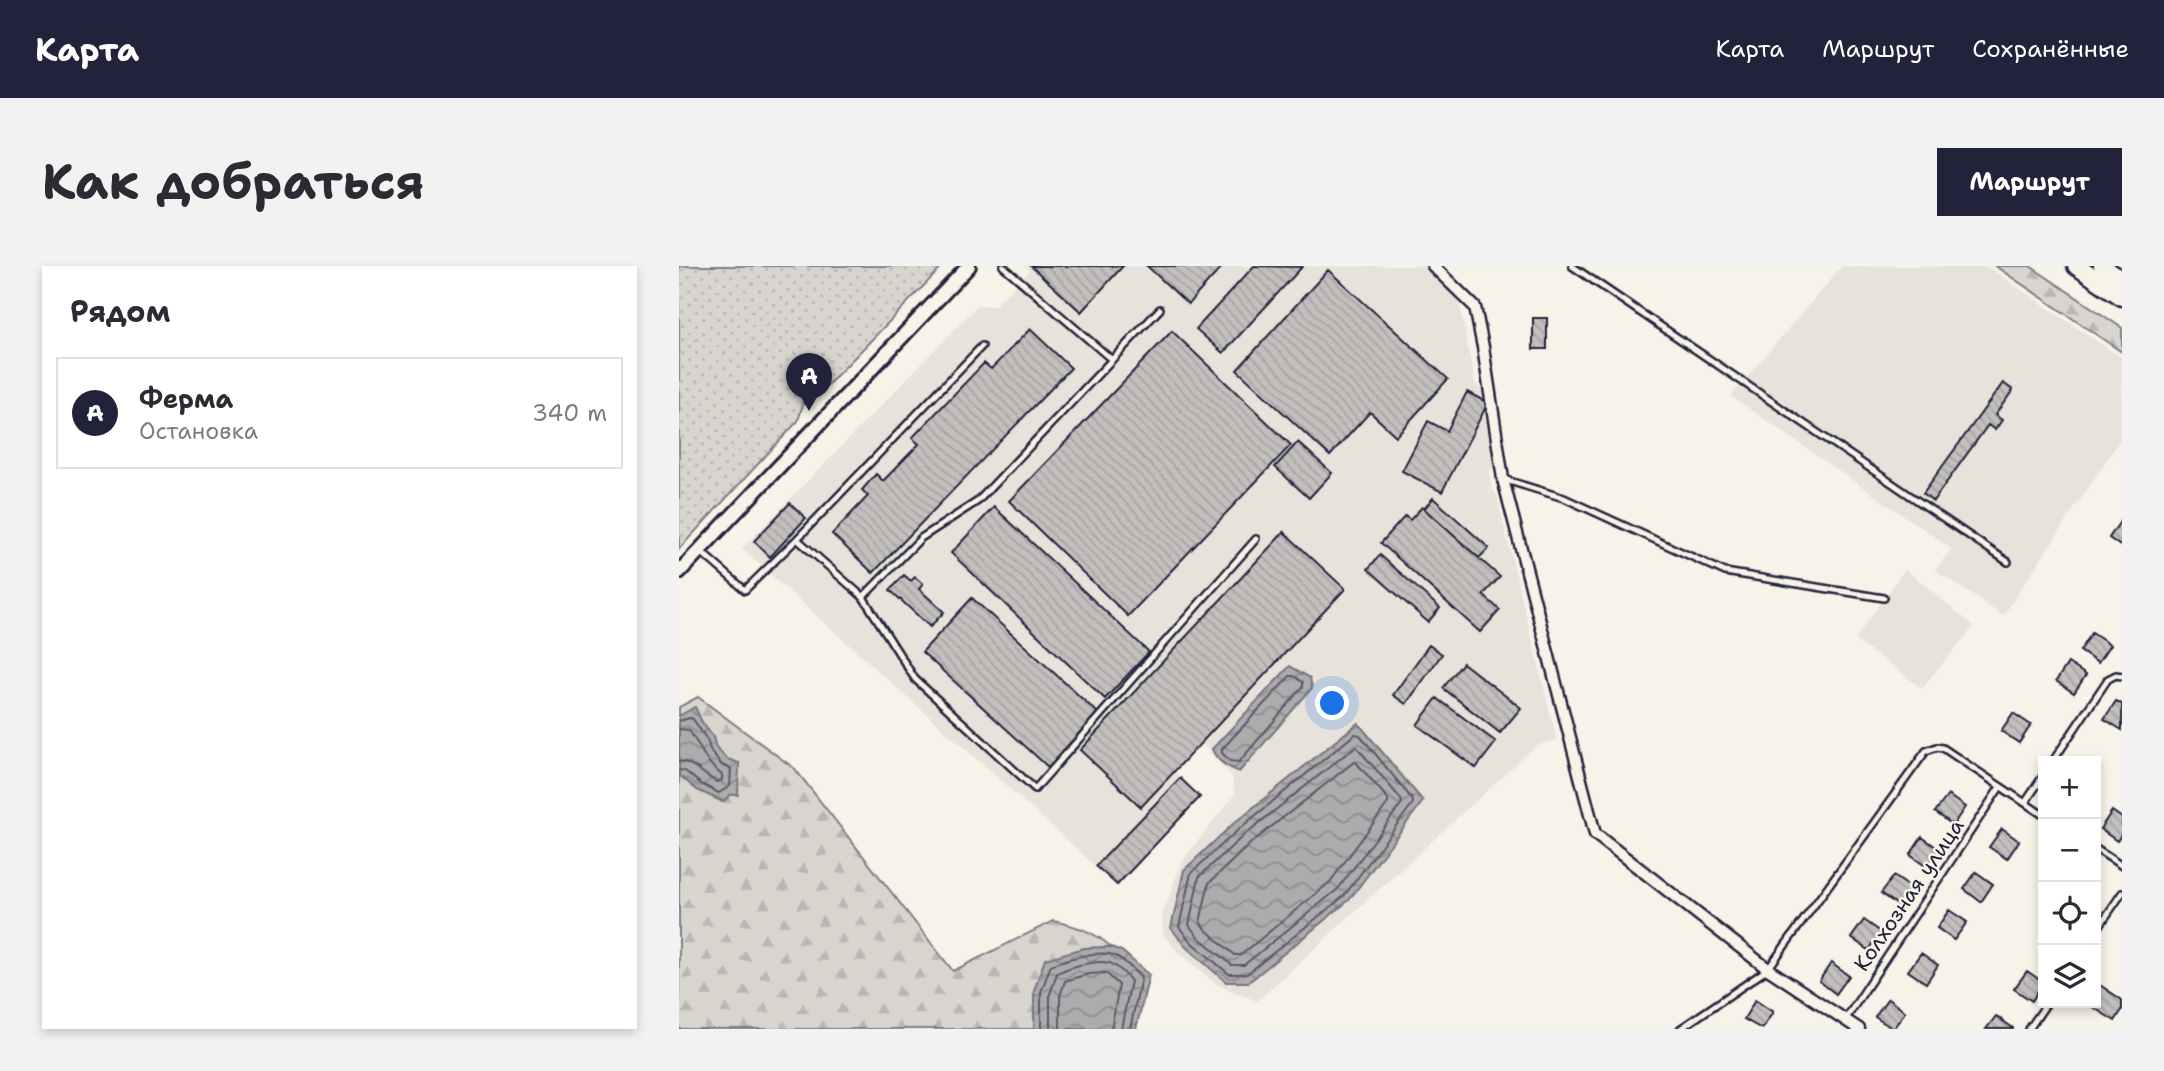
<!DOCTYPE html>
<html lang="ru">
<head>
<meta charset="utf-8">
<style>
  body { margin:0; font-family:"Shantell Sans",sans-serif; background:#f2f2f3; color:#2b2b33 }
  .controls { position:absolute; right:21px; bottom:21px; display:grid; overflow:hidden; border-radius:0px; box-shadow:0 4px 10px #0003 }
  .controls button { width:63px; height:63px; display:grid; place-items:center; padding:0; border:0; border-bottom:2px solid #e1e1e2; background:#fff; color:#2b2b33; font:35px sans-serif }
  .you { position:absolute; left:654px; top:438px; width:24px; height:24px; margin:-18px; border:5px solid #fff; border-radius:50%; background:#1a73e8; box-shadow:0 0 0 10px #1a73e833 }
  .badge { display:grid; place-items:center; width:46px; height:46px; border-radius:50%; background:#22223b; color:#fff; font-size:23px; font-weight:700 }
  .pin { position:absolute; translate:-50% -58px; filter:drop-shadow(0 2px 4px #0008) }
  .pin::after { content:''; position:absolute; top:37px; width:24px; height:21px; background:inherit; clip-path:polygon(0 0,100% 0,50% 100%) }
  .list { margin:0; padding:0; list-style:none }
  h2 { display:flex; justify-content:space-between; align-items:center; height:91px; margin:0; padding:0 28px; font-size:30px }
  h2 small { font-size:23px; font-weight:400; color:#7c7c81 }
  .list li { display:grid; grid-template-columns:46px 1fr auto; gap:21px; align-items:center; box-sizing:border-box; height:112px; margin:0 14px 14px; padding:0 14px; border:2px solid #e1e1e2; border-radius:0px }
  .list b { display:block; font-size:26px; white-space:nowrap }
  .list p { margin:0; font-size:23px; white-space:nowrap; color:#7c7c81 }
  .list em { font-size:23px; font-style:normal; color:#7c7c81 }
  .icon { flex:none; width:38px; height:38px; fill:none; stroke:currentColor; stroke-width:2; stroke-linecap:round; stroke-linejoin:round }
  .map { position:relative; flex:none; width:1443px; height:763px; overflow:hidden; border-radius:0px }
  header { display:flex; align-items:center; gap:42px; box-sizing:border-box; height:98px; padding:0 35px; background:#22223b; color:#fff }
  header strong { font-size:33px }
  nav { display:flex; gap:38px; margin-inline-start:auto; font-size:24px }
  .intro { display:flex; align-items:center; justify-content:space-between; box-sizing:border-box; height:168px; padding:0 42px }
  h1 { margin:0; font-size:49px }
  .button { padding:18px 32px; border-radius:0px; background:#22223b; color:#fff; font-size:24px; font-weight:700 }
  main { display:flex; gap:42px; padding:0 42px }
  aside { flex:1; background:#fff; border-radius:0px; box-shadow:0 4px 10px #0003 }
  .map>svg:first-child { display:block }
</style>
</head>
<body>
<header>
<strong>Карта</strong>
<nav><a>Карта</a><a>Маршрут</a><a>Сохранённые</a></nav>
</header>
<div class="intro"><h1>Как добраться</h1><a class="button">Маршрут</a></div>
<main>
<aside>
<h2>Рядом<small></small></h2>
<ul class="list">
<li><span class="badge">A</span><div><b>Ферма</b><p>Остановка</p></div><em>340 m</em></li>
</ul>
</aside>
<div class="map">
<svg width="1443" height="763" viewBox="0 0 1443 763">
  <defs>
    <pattern id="grass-dots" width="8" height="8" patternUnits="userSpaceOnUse" patternTransform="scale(1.75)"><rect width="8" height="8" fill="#d8d5cf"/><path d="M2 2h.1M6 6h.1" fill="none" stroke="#b9b7b3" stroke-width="1.8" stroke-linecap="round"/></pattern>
    <pattern id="forest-firs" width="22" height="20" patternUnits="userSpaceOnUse" patternTransform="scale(1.75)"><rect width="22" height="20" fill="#d8d5cf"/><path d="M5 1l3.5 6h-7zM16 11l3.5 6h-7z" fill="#b9b7b3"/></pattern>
    <pattern id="water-waves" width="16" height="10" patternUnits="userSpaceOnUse" patternTransform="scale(1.75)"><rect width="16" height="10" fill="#aeabad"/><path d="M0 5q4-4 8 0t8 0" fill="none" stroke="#8d8b8e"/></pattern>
    <pattern id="building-back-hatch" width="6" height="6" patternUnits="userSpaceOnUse" patternTransform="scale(1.75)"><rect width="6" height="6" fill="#c2bfbd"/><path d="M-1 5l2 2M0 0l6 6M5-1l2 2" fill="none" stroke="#a6a4a3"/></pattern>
  </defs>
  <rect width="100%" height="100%" fill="#f7f3e8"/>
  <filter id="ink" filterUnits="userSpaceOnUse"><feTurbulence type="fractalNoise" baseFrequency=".0143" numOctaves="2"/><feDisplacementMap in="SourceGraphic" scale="14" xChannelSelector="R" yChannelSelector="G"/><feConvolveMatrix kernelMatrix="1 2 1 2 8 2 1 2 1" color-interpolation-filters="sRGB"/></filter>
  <g filter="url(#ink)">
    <!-- built -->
    <path fill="#e7e3db" d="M346,0H743L780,35L796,117L803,126L815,200L810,207L813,224L817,227L878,475L858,479L578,735L538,719L499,686L484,669L483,650L503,595L556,528L553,510L522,477L495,506L521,531L438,619L63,283L299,39L315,40L351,5Z
      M1163,0H1307L1443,92V171L1324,350L1256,304L1273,283L1052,130Z
      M1226,303L1295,360L1243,422L1176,374Z"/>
    <!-- grass -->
    <path fill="url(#grass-dots)" stroke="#7d7c85" stroke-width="2" d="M0,0H264L139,129L124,138L119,155L0,283Z"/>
    <!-- forest -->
    <path fill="url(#forest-firs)" stroke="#7d7c85" stroke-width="2" d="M1316,0H1351L1443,62V86Z
      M19,431L116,503L274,705L374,655C396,660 415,665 432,681L405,682L355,725V763H0V441Z"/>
    <!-- water -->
    <path fill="url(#water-waves)" stroke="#76747f" stroke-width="2" d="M611,400L631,412L633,422L560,506C548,500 539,497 533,483Z
      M16,441L23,456L34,471L37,482L48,493L60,497L59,529H51L44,536L18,524L0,509V450Z
      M679,457L744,535L670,634L570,716H547L507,681L492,662L505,604L555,557Z
      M432,681L443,685L470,709L457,763H355V725L366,693L405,682Z"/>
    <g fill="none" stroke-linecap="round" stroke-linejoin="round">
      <!-- shore -->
      <path stroke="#5a5969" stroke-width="2" d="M611,410H615L624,416V421L560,496L551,495L543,487V483Z
        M0,455L11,452L14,453L28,474L32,486L43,499L52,503L51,520L40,527L22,518L6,505L0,504
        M0,463L10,464C21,480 26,497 43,509V514L38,516C25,510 15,496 0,495
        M676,468L681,469L733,533L734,537L665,630L568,708H550L512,676L500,661L512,607L560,563Z
        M677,480L722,533L723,537L659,623L565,699H553L519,671L510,659L520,611L565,569Z
        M676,495L709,533V537L651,616L562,689H556L526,663L521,656L530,617L572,577Z
        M362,763V726L372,699C388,693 420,683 437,690C446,694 455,705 462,712L451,763
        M371,763V728L378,707C391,701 422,691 435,699C441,703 448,710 452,715L442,763
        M381,763V730L386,715L409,708L427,707L440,719L432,763"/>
    </g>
    <!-- building -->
    <path fill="url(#building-back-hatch)" stroke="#22223b" stroke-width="2" d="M352,0H444L402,46Z
      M468,0H544L509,38Z
      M575,0L623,1L544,87L517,63Z
      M649,4L769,113L717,170L691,146L651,190L558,104Z
      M854,52H868V83H854Z
      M351,63L392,102L194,307L153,268L189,230L183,224L197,208L204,215L240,178L233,172L305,97L312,103Z
      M493,65L612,179L449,350L330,235Z
      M1324,117L1334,124L1316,149L1323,154L1316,164L1309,159L1254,235L1244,227Z
      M788,126L809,137L763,226L723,205L749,155L768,165Z
      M619,176L653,207L630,232L596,201Z
      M754,232L810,282L800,292L745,243Z
      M111,237L127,252L91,291L75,275Z
      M315,241L470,386L426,433L272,287Z
      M743,241L821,311L804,329L821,344L801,366L702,277L726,250L731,254Z
      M1442,254H1443V281L1430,272Z
      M605,266L666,323L462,541L401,484Z
      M701,289L761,342L749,356L689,303Z
      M225,309L232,315L236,311L244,318L240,323L265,346L251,361L211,324Z
      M293,332L419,447L369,501L243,386Z
      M1413,367L1431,379L1419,397L1401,385Z
      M750,379L763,388L727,438L714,429Z
      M784,397L842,442L821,467L764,422Z
      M1389,397L1407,409L1395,427L1377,415Z
      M758,432L817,476L797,502L738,459Z
      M1437,435L1443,438V464L1425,453Z
      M1334,447L1352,459L1340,477L1322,465Z
      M501,512L521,531L438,619L417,600Z
      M1269,529L1286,541L1274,559L1256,546Z
      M1433,545L1443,552V568L1438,575L1421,563Z
      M1323,563L1340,575L1328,593L1310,581Z
      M1243,571L1260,583L1248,601L1231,589Z
      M1297,606L1314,618L1302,636L1285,623Z
      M1215,610L1232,622L1220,640L1202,627Z
      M1270,644L1288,656L1275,674L1258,662Z
      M1185,654L1202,666L1190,684L1172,672Z
      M1242,687L1259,699L1247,717L1229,705Z
      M1152,697L1170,710L1157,728L1140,715Z
      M1348,705L1364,716L1353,735L1335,723Z
      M1418,717L1443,734V744L1436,755L1407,737H1417Z
      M1209,733L1226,746L1214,763L1196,751Z
      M1076,734L1094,746L1083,763L1065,753Z
      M1317,750L1334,762V763H1307Z"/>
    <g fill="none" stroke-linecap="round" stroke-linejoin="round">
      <defs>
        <path id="service" d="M324,0L432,93
          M893,0L1329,296
          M481,43L299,235L242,272L184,331L236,413L356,523L577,273
          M824,213L885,232L1046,306L1205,332
          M118,273L303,80
          M21,285L66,324L118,273L184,331
          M1374,495L1429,413L1437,409L1443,410
          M1346,537L1364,510
          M1417,583L1443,600
          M1417,665L1443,627
          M1166,754L1321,521
          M1001,763L1089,703L1247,485L1258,481L1264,482L1364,549
          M1350,763L1368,737"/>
        <path id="minor" d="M754,0L796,41L804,81L824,213L916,568L1089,703L1180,763"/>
        <path id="tertiary" d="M0,306L290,0"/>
        <path id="trunk" d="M1397,0L1443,31
          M1423,0L1443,14"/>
      </defs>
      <!-- service casing -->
      <use href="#service" stroke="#22223b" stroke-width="10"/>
      <!-- minor casing -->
      <use href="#minor" stroke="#22223b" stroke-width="15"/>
      <!-- tertiary casing -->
      <use href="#tertiary" stroke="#22223b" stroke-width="18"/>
      <!-- trunk casing -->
      <use href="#trunk" stroke="#22223b" stroke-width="21"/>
      <!-- service -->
      <use href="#service" stroke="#f7f3e8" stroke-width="5"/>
      <!-- minor -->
      <use href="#minor" stroke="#f7f3e8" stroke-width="10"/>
      <!-- tertiary -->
      <use href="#tertiary" stroke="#f7f3e8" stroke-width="12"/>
      <!-- trunk -->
      <use href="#trunk" stroke="#f7f3e8" stroke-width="16"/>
    </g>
  </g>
  <g text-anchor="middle" stroke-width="5" stroke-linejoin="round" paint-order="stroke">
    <!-- street labels -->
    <g font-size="21" fill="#22223b" stroke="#f7f3e8">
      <text transform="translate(1230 629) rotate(-56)" y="7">Колхозная улица</text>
    </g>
  </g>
</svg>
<div class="controls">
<button>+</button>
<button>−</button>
<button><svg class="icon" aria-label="locate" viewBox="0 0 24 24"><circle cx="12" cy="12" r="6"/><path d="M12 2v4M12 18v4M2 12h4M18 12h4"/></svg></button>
<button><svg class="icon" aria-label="layers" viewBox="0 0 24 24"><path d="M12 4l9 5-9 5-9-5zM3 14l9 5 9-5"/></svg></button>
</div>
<div class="you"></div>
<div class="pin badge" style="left:130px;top:145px">A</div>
</div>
</main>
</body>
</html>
